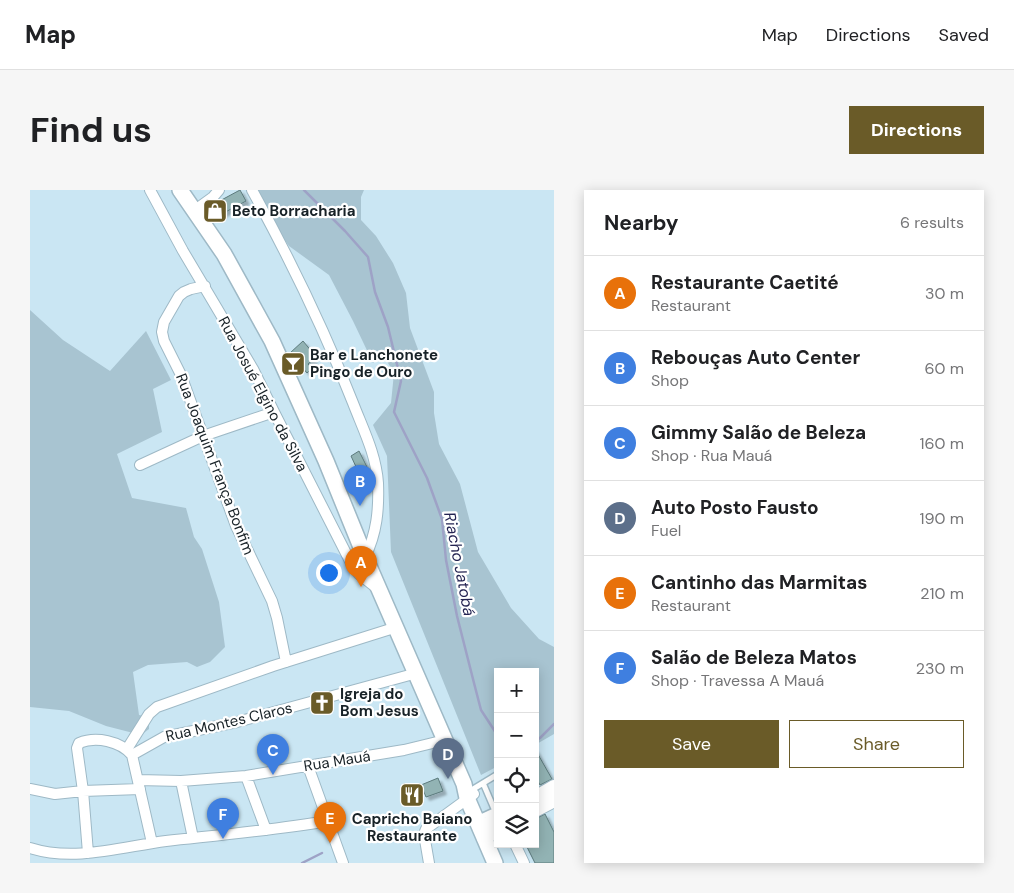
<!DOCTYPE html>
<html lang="en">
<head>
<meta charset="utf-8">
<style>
  body { margin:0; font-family:"DM Sans",sans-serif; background:#f6f6f6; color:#202124 }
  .controls { position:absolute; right:15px; bottom:15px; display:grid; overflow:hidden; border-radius:0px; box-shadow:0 2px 12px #0003 }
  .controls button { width:45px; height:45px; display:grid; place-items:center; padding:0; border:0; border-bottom:1px solid #e0e0e0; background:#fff; color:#202124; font:25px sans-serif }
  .you { position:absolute; left:298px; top:382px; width:18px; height:18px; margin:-12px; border:4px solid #fff; border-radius:50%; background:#1a73e8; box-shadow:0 0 0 8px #1a73e833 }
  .badge { display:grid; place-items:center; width:32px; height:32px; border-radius:50%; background:#6a5b28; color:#fff; font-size:16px; font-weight:700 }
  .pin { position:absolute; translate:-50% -41px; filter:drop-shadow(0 1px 2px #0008) }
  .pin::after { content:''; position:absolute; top:26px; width:18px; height:15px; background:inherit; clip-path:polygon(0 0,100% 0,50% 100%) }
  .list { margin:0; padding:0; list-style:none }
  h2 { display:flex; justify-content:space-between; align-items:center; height:65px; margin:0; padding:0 20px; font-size:21px }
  h2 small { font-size:16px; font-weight:400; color:#757577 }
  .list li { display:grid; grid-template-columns:32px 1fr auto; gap:15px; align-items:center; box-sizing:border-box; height:75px; padding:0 20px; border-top:1px solid #e0e0e0 }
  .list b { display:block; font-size:19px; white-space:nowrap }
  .list p { margin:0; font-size:16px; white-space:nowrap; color:#757577 }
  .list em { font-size:16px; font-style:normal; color:#757577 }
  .actions { display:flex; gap:10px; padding:15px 20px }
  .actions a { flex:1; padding:11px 0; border:1px solid #6a5b28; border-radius:0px; text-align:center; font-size:18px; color:#6a5b28 }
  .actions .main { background:#6a5b28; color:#fff }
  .icon { flex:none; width:28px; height:28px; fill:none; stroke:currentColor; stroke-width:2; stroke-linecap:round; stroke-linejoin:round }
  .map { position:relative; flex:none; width:524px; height:673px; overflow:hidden; border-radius:0px }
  header { display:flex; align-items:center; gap:30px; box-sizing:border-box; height:70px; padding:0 25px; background:#fff; border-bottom:1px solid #e0e0e0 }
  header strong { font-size:24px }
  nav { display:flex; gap:28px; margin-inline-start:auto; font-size:18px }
  .intro { display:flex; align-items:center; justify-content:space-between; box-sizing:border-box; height:120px; padding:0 30px }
  h1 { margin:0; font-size:35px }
  .button { padding:12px 22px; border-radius:0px; background:#6a5b28; color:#fff; font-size:18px; font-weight:700 }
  main { display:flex; gap:30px; padding:0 30px }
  aside { flex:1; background:#fff; border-radius:0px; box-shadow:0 2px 12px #0003 }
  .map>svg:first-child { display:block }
</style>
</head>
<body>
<header>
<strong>Map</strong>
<nav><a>Map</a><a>Directions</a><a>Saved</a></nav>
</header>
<div class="intro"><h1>Find us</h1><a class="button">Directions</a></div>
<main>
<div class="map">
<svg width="524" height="673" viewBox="0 0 524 673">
  <defs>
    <filter id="shadow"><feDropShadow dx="3.5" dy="3.5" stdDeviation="1" flood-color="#0004"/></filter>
  </defs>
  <rect width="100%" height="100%" fill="#cae6f3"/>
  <!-- green -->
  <path fill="#a8c4d1" d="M219,0H334L331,7V30L346,46L363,73L376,103L380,138L404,202V223L409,254L430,294L448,362L481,418L509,449L524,457V544L505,555V482H468V576L451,585L361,362L357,266L343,235L361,213L364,183L352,163L343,173L323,131L299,85L259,56Z
    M0,120L33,150L80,181L116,141L141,190L123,199L132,242L87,264L102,308L156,318L164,347L172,359L189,412L195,457L180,472L167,477L157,472L118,475L103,482L109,525L119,527V539L111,545L76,536L39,521L0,517Z"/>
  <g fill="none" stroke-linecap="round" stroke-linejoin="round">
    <!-- stream -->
    <path stroke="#9ea2c6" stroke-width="2.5" d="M274,0L315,41L338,67L345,102L358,137L371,191L364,222L397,288L412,329L416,370L427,426L444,493L451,520L468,546
      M505,551L510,548L524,534
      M272,673L292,663"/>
  </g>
  <!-- building -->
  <path fill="#92b3b4" stroke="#5c7a7c" filter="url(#shadow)" d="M210,0L216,11L190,25L184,14Z
    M273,151L283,163L281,165L284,169L278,174L282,178L277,183L260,163Z
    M329,261L340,283L341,292L334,294L321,266Z
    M505,559L522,589L510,595L505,586Z
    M408,588L413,601L396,607L391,595Z
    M515,624L524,642V673H505L497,657L508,652L505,646V629Z"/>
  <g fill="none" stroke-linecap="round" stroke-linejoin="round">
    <defs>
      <path id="lane" d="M453,593L465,621
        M440,601L468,584
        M453,626L466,620"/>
      <path id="street" d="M120,0L153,61L223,179L244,222L322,375L329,384L348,399
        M222,0C260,69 294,139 323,213C333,239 346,264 348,293C349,319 347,343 335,367
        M165,20L183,7L189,0
        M175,96L161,99L154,102L149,106L134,132L132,142L134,151L151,185L206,336L242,411L247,428L256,472
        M110,275L173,246L244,222
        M97,559L119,524L127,517L243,476L367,437
        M102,565L134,547L207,532L387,483
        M278,576L313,673
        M216,586L236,640
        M108,590L151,591L216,586L374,560L415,550
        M151,591L163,648
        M0,599L25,604L53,601L110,599
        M485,654L494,673
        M0,658C44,672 91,657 136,651C190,645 245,640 298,631
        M58,663L53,601L47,558L49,553C66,546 90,551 102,565L122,653
        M399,673L394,644L396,639L444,604"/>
      <path id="secondary" d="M505,608L524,597
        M505,620L524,610
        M450,638L468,628
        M454,648L468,640"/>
      <path id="primary" d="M150,0L194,64L242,151L296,271L335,367L434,594L437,608L465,673"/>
    </defs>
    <!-- lane casing -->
    <use href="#lane" stroke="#9eb9c6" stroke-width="8"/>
    <!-- street casing -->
    <use href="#street" stroke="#9eb9c6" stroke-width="12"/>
    <!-- secondary casing -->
    <use href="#secondary" stroke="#9eb9c6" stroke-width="16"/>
    <!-- primary casing -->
    <use href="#primary" stroke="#9eb9c6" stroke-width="18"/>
    <!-- lane -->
    <use href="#lane" stroke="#fff" stroke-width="5"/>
    <!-- street -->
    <use href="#street" stroke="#fff" stroke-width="10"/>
    <!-- secondary -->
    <use href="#secondary" stroke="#fff" stroke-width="14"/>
    <!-- primary -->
    <use href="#primary" stroke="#fff" stroke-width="15"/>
  </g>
  <!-- icons -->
  <defs>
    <symbol id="shop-square" viewBox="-11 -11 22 22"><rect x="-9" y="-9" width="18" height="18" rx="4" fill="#6a5b28" stroke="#fff"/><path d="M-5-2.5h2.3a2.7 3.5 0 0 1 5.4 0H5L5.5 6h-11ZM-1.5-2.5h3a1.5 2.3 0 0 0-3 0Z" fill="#fff"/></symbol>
    <symbol id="bar-square" viewBox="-11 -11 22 22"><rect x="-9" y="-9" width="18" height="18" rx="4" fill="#6a5b28" stroke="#fff"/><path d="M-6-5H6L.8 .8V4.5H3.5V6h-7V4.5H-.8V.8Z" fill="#fff"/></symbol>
    <symbol id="church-square" viewBox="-11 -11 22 22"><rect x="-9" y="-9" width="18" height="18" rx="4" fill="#6a5b28" stroke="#fff"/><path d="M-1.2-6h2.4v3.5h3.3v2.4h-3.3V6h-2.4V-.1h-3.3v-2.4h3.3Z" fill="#fff"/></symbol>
    <symbol id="restaurant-square" viewBox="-11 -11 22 22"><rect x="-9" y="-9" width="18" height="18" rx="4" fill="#6a5b28" stroke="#fff"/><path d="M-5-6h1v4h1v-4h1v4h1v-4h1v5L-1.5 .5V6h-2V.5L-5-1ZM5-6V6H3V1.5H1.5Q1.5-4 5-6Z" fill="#fff"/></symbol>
  </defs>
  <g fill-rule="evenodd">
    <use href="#shop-square" x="171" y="7" width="28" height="28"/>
    <use href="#bar-square" x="249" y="160" width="28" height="28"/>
    <use href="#church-square" x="278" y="499" width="28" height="28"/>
    <use href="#restaurant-square" x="368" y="591" width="28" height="28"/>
  </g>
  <g text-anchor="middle" stroke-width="4.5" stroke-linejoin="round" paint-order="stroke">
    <!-- poi labels -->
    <g font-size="15" font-weight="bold" fill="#182227" stroke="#fff" text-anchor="start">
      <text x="202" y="26">Beto Borracharia</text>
      <text x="280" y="170">Bar e Lanchonete<tspan x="280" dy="17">Pingo de Ouro</tspan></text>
      <text x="310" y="509">Igreja do<tspan x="310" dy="17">Bom Jesus</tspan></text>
      <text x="382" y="634" text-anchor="middle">Capricho Baiano<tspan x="382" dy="17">Restaurante</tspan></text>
    </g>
    <!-- street labels -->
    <g font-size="15" fill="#182227" stroke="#fff">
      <text transform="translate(233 204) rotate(62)" y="5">Rua Josué Elgino da Silva</text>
      <text transform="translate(185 274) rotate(69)" y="5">Rua Joaquim França Bonfim</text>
      <text transform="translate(199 532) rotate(-13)" y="5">Rua Montes Claros</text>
      <text transform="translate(307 571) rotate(-9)" y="5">Rua Mauá</text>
    </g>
    <!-- water labels -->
    <g font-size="16" font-style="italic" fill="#242452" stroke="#fff">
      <text transform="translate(430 374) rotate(79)" y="6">Riacho Jatobá</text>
    </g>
  </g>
</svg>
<div class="controls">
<button>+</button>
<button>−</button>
<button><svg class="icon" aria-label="locate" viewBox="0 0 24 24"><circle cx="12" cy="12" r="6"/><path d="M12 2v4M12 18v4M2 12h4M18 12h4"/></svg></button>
<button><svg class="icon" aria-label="layers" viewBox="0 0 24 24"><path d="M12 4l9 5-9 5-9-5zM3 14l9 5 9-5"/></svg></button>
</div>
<div class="you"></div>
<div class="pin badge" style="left:331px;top:397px;background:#e8710a">A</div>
<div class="pin badge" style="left:330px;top:316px;background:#3f7fe0">B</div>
<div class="pin badge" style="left:243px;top:585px;background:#3f7fe0">C</div>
<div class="pin badge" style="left:418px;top:589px;background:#5c6f8a">D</div>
<div class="pin badge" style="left:300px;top:653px;background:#e8710a">E</div>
<div class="pin badge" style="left:193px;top:649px;background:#3f7fe0">F</div>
</div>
<aside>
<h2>Nearby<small>6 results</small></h2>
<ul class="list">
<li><span class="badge" style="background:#e8710a">A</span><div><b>Restaurante Caetité</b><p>Restaurant</p></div><em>30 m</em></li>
<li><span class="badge" style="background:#3f7fe0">B</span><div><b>Rebouças Auto Center</b><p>Shop</p></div><em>60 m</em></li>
<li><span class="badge" style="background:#3f7fe0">C</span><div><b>Gimmy Salão de Beleza</b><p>Shop · Rua Mauá</p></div><em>160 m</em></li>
<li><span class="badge" style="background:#5c6f8a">D</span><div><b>Auto Posto Fausto</b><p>Fuel</p></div><em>190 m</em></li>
<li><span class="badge" style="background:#e8710a">E</span><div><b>Cantinho das Marmitas</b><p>Restaurant</p></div><em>210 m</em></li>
<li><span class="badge" style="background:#3f7fe0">F</span><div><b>Salão de Beleza Matos</b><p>Shop · Travessa A Mauá</p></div><em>230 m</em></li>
</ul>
<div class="actions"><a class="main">Save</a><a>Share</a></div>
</aside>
</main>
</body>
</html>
